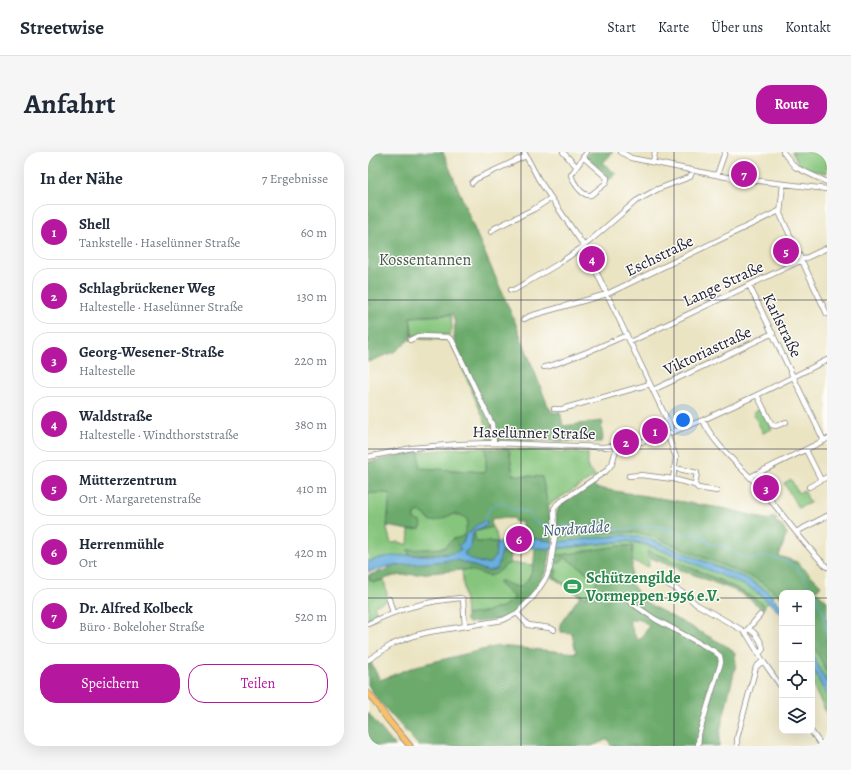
<!DOCTYPE html>
<html lang="de">
<head>
<meta charset="utf-8">
<style>
  body { margin:0; font-family:Alegreya,serif; background:#f6f6f7; color:#1f2937 }
  .controls { position:absolute; right:12px; bottom:12px; display:grid; overflow:hidden; border-radius:8px; box-shadow:0 4px 16px #0002 }
  .controls button { width:36px; height:36px; display:grid; place-items:center; padding:0; border:0; border-bottom:1px solid #e0e1e3; background:#fff; color:#1f2937; font:20px sans-serif }
  .you { position:absolute; left:315px; top:268px; width:14px; height:14px; margin:-10px; border:3px solid #fff; border-radius:50%; background:#1a73e8; box-shadow:0 0 0 6px #1a73e833 }
  .badge { display:grid; place-items:center; width:26px; height:26px; border-radius:50%; background:#b5179e; color:#fff; font-size:13px; font-weight:700 }
  .pin { position:absolute; translate:-50% -50%; border:2px solid #fff; box-shadow:0 1px 4px #0006 }
  .list { margin:0; padding:0; list-style:none }
  h2 { display:flex; justify-content:space-between; align-items:center; height:52px; margin:0; padding:0 16px; font-size:17px }
  h2 small { font-size:13px; font-weight:400; color:#747a83 }
  .list li { display:grid; grid-template-columns:26px 1fr auto; gap:12px; align-items:center; box-sizing:border-box; height:56px; margin:0 8px 8px; padding:0 8px; border:1px solid #e0e1e3; border-radius:16px }
  .list b { display:block; font-size:15px; white-space:nowrap }
  .list p { margin:0; font-size:13px; white-space:nowrap; color:#747a83 }
  .list em { font-size:13px; font-style:normal; color:#747a83 }
  .actions { display:flex; gap:8px; padding:12px 16px }
  .actions a { flex:1; padding:9px 0; border:1px solid #b5179e; border-radius:16px; text-align:center; font-size:14px; color:#b5179e }
  .actions .main { background:#b5179e; color:#fff }
  .icon { flex:none; width:22px; height:22px; fill:none; stroke:currentColor; stroke-width:2; stroke-linecap:round; stroke-linejoin:round }
  .map { position:relative; flex:none; width:459px; height:594px; overflow:hidden; border-radius:16px }
  header { display:flex; align-items:center; gap:24px; box-sizing:border-box; height:56px; padding:0 20px; background:#fff; border-bottom:1px solid #e0e1e3 }
  header strong { font-size:19px }
  nav { display:flex; gap:22px; margin-inline-start:auto; font-size:14px }
  .intro { display:flex; align-items:center; justify-content:space-between; box-sizing:border-box; height:96px; padding:0 24px }
  h1 { margin:0; font-size:28px }
  .button { padding:10px 18px; border-radius:16px; background:#b5179e; color:#fff; font-size:14px; font-weight:700 }
  main { display:flex; gap:24px; padding:0 24px }
  aside { flex:1; background:#fff; border-radius:16px; box-shadow:0 4px 16px #0002 }
  .map>svg:first-child { display:block }
</style>
</head>
<body>
<header>
<strong>Streetwise</strong>
<nav><a>Start</a><a>Karte</a><a>Über uns</a><a>Kontakt</a></nav>
</header>
<div class="intro"><h1>Anfahrt</h1><a class="button">Route</a></div>
<main>
<aside>
<h2>In der Nähe<small>7 Ergebnisse</small></h2>
<ul class="list">
<li><span class="badge">1</span><div><b>Shell</b><p>Tankstelle · Haselünner Straße</p></div><em>60 m</em></li>
<li><span class="badge">2</span><div><b>Schlagbrückener Weg</b><p>Haltestelle · Haselünner Straße</p></div><em>130 m</em></li>
<li><span class="badge">3</span><div><b>Georg-Wesener-Straße</b><p>Haltestelle</p></div><em>220 m</em></li>
<li><span class="badge">4</span><div><b>Waldstraße</b><p>Haltestelle · Windthorststraße</p></div><em>380 m</em></li>
<li><span class="badge">5</span><div><b>Mütterzentrum</b><p>Ort · Margaretenstraße</p></div><em>410 m</em></li>
<li><span class="badge">6</span><div><b>Herrenmühle</b><p>Ort</p></div><em>420 m</em></li>
<li><span class="badge">7</span><div><b>Dr. Alfred Kolbeck</b><p>Büro · Bokeloher Straße</p></div><em>520 m</em></li>
</ul>
<div class="actions"><a class="main">Speichern</a><a>Teilen</a></div>
</aside>
<div class="map">
<svg width="459" height="594" viewBox="0 0 459 594">
  <rect width="100%" height="100%" fill="#fdfcf7"/>
  <filter id="ink" filterUnits="userSpaceOnUse"><feTurbulence type="fractalNoise" baseFrequency=".025" numOctaves="2"/><feDisplacementMap in="SourceGraphic" scale="8" xChannelSelector="R" yChannelSelector="G"/><feConvolveMatrix kernelMatrix="1 2 1 2 8 2 1 2 1" color-interpolation-filters="sRGB"/></filter>
  <filter id="wash" filterUnits="userSpaceOnUse"><feTurbulence type="fractalNoise" baseFrequency=".012" numOctaves="4" result="noise"/><feDisplacementMap in="SourceGraphic" scale="16" xChannelSelector="R" yChannelSelector="G"/><feGaussianBlur stdDeviation="0.9" result="paint"/><feColorMatrix in="noise" values="0 0 0 0 0 0 0 0 0 0 0 0 0 0 0 0 0 1.4 0 .05"/><feComposite in="paint" operator="in"/></filter>
  <g filter="url(#wash)">
    <rect width="100%" height="100%" fill="#ebe4c3"/>
    <!-- green -->
    <path fill="#85c57c" stroke="#54745c" d="M424,0H459V21L433,16Z
      M83,163L84,177L82,183L45,184L42,165Z
      M51,185L81,187L84,189L123,273L124,289H120V280L118,272L83,190L80,188L52,187Z
      M394,256L404,277L395,281L385,261Z
      M90,296H118V320L51,316V300Z
      M141,297L220,301V317L228,324L180,353L174,325L145,323Z
      M423,327L430,341L436,338L442,351L430,356L416,331Z
      M0,341H22L19,377L23,391L31,390L40,393L41,378L52,377L45,367C45,361 49,360 55,361L60,367L65,369C79,364 83,359 98,366L101,372L96,383L91,386L85,387L75,396L40,398L41,403L13,406L0,410V391H1L0,388Z
      M124,375L128,381L130,390H108L106,380Z
      M249,380H263L284,384L388,427L401,435L408,441L405,445L399,439L380,427L281,387L256,383L189,390L190,383L197,384Z
      M258,389C286,393 308,404 333,414C357,424 382,432 401,450L397,454C384,443 368,436 352,428C328,418 304,408 280,399L281,415L264,409V394H250L194,403L187,402L188,397Z
      M196,405L230,428L218,446L186,425L184,417L186,410L192,411Z
      M142,411L166,413C163,423 161,430 152,435L145,434L132,428L130,431L147,446C133,459 116,460 98,463L94,418H103L121,424L133,418L138,413Z
      M0,423H1L2,428L10,430L16,427L20,448L6,454L11,465L0,470Z
      M444,491L459,520V531L444,502Z
      M444,514L459,545V562L444,532Z"/>
    <!-- forest -->
    <path fill="#6caa6c" stroke="#476654" fill-rule="evenodd" d="M0,0H75L109,83L147,170L180,254L185,261L192,259L195,274L234,269L235,273L233,274L235,286L233,290L129,288L125,272L86,188L87,173L85,162L42,165L44,185L28,199L0,210Z
      M221,0H245L235,11L248,22L241,28L238,22L217,5Z
      M118,296L141,297L145,323L174,325L185,376L184,389L168,387L154,389V370H147L145,366C137,367 131,365 123,367L124,375L106,380L108,390H130L128,392C129,399 128,405 123,411C113,413 105,408 97,403C97,398 102,396 103,391C104,387 105,382 107,378L115,376L119,372L117,369L106,375L103,380L98,383L92,395V399L90,401L41,403L40,398L76,396L85,387L91,386L96,383L100,369C88,352 76,371 62,369L57,362L50,360L47,362L45,367L53,370L54,374L52,377L41,378L19,374L22,341H0V310L51,300L52,316L118,320Z
      M225,331L228,336L359,357L401,368L406,364L409,368L407,370L412,372L419,381L411,404L429,410L453,433L448,439L459,449V520L444,491V441H414V447L401,435L388,427L284,384C255,376 226,382 197,384L190,383L188,364L191,354Z
      M136,394L144,395L142,411L138,413L128,422L121,424L103,418H94L26,424C19,426 12,429 5,430L2,428L1,423L20,417L22,414L89,408L115,418L120,419L125,418Z
      M250,394H265L263,432L279,451L362,496L367,502L368,512L352,579L351,594H243L240,587L224,594H51L9,547L0,533V511L2,509L12,528L48,514L130,494L208,501L204,481L193,480L192,472L212,444L181,423L184,417L189,418L187,425L218,446L230,428L196,405L192,411L186,410L187,402L194,403ZM270,466L281,473L274,486L269,488L261,469Z
      M167,395L183,397C181,405 181,414 177,421C171,435 155,458 141,464C129,469 114,469 101,471L98,469V463C116,460 133,459 147,446L130,430L132,428L145,434L152,435C166,426 166,411 167,395Z
      M279,399C305,408 330,418 354,430C369,437 384,443 397,454L395,458L382,447L368,439L280,405Z
      M0,561L27,594H0Z"/>
    <!-- water -->
    <path fill="#67afde" stroke="#44688c" d="M116,369H118L119,372L118,374L107,378L103,386L102,396L97,400V403C105,408 113,413 123,411L127,405L129,391L141,388L148,389V390L168,387L189,390L256,383L281,387L380,427L399,439L414,454V463L392,442L380,435L302,401L275,391L258,389L183,397L137,394C132,400 132,410 129,417L120,419L89,408L22,414L0,420V410C8,407 16,405 25,404C38,402 87,406 93,397L90,394L96,389L97,384L103,380L106,375Z
      M444,502L459,531V545L444,514Z"/>
    <g fill="none" stroke-linecap="round" stroke-linejoin="round">
      <!-- stream -->
      <path stroke="#67afde" stroke-width="1" d="M116,369L122,355L133,350L146,358L155,359L160,362L166,369L172,372L184,373
        M190,373L233,378L261,377L283,374L299,375L318,382H324L334,389H339L342,392L356,395L370,403L383,407L399,404L407,406L420,410L429,416L446,440L456,463L459,486
        M294,376L298,379L303,380L307,378
        M325,382L333,381L339,389"/>
    </g>
  </g>
  <g filter="url(#ink)">
    <g fill="none" stroke-linecap="round" stroke-linejoin="round">
      <defs>
        <path id="minor" d="M156,0L171,28L216,94L305,280
          M195,0L208,14
          M253,0L263,6L358,25L459,37
          M415,0L427,15L459,30
          M215,5L239,26L238,31L223,43C214,45 205,30 203,23L219,0
          M285,10L287,0
          M349,23L357,0
          M104,31L108,27L158,4
          M415,32L412,62L459,162
          M123,80L127,76L166,57L183,46
          M381,133L456,289
          M143,138H146L190,112L216,94L268,49L290,37L322,25L325,18
          M156,167L162,164L239,142L411,59
          M42,188L50,184L80,185L84,188L124,272L126,291
          M262,190L459,96
          M176,215L182,214L219,200L259,183
          M285,238L405,181
          M389,243L404,273L408,274L418,270
          M186,257H194L282,232
          M335,268C346,294 377,318 396,340C417,365 435,392 459,415
          M299,282L308,305L305,327
          M438,298L453,328
          M0,305L44,296L91,292L126,291L235,295L264,292L292,285L335,268L389,243L459,208
          M307,316L329,321L327,333
          M261,324L273,323L305,327L327,333L330,336L349,339
          M382,325L459,287
          M441,335L459,325
          M428,380L459,364
          M285,427L292,428L317,442L328,452L374,478L380,484L395,509L414,536
          M21,447L25,461
          M262,450L287,467L346,499L352,504L353,510L331,582L330,594
          M149,461L160,473L182,476L186,478
          M0,472C29,457 59,449 92,446L95,447L97,474
          M380,477L392,463
          M377,480L380,477C387,479 394,490 395,497L391,502
          M0,508L25,492L45,484L61,480L135,468L149,461L165,445L178,426L182,416L187,384L186,357L189,352L238,319L244,312L249,294
          M443,579L454,594
          M369,594V586L388,515L395,509"/>
        <path id="major" d="M0,541L21,569L42,594"/>
      </defs>
      <!-- minor casing -->
      <use href="#minor" stroke="#86837f" stroke-width="6"/>
      <!-- major casing -->
      <use href="#major" stroke="#86837f" stroke-width="7"/>
      <!-- minor -->
      <use href="#minor" stroke="#fff" stroke-width="4.5"/>
      <!-- major -->
      <use href="#major" stroke="#f8bf6c" stroke-width="5.5"/>
    </g>
  </g>
  <!-- grid -->
  <path fill="none" stroke="#22223b" stroke-width="1" stroke-opacity="0.55" d="M153,0V594M306,0V594M0,148H459M0,297H459M0,446H414M444,446H459"/>
  <!-- icons -->
  <defs>
    <symbol id="stadium-bare" viewBox="-9 -9 18 18"><path d="M0-5a6.5 5 0 1 0 0 10a6.5 5 0 1 0 0-10ZM-3.5-1.8h7v3.6h-7Z" fill="#2e9e5b" stroke="#fdfcf7" stroke-width="2.5" paint-order="stroke"/></symbol>
  </defs>
  <g fill-rule="evenodd">
    <use href="#stadium-bare" x="192" y="422" width="25" height="25"/>
  </g>
  <g text-anchor="middle" stroke-width="3" stroke-linejoin="round" paint-order="stroke">
    <!-- street labels -->
    <g font-size="16" fill="#22223b" stroke="#fdfcf7">
      <text transform="translate(291 103) rotate(-26)" y="6">Eschstraße</text>
      <text transform="translate(355 131) rotate(-25)" y="6">Lange Straße</text>
      <text transform="translate(415 173) rotate(64)" y="6">Karlstraße</text>
      <text transform="translate(339 198) rotate(-25)" y="6">Viktoriastraße</text>
      <text transform="translate(166 280) rotate(1)" y="6">Haselünner Straße</text>
    </g>
    <!-- park labels -->
    <g font-size="16" fill="#455b52" stroke="#fdfcf7">
      <text x="57" y="113">Kossentannen</text>
    </g>
    <!-- leisure labels -->
    <g font-size="16" font-weight="bold" fill="#27864d" stroke="#fdfcf7" text-anchor="start">
      <text x="218" y="431">Schützengilde<tspan x="218" dy="18">Vormeppen 1956 e.V.</tspan></text>
    </g>
    <!-- water labels -->
    <g font-size="17" font-style="italic" fill="#3e5a7c" stroke="#fdfcf7">
      <text transform="translate(208 376) rotate(-4)" y="6">Nordradde</text>
    </g>
  </g>
</svg>
<div class="controls">
<button>+</button>
<button>−</button>
<button><svg class="icon" aria-label="locate" viewBox="0 0 24 24"><circle cx="12" cy="12" r="6"/><path d="M12 2v4M12 18v4M2 12h4M18 12h4"/></svg></button>
<button><svg class="icon" aria-label="layers" viewBox="0 0 24 24"><path d="M12 4l9 5-9 5-9-5zM3 14l9 5 9-5"/></svg></button>
</div>
<div class="you"></div>
<div class="pin badge" style="left:287px;top:279px">1</div>
<div class="pin badge" style="left:258px;top:290px">2</div>
<div class="pin badge" style="left:398px;top:336px">3</div>
<div class="pin badge" style="left:224px;top:107px">4</div>
<div class="pin badge" style="left:418px;top:99px">5</div>
<div class="pin badge" style="left:151px;top:387px">6</div>
<div class="pin badge" style="left:376px;top:22px">7</div>
</div>
</main>
</body>
</html>
